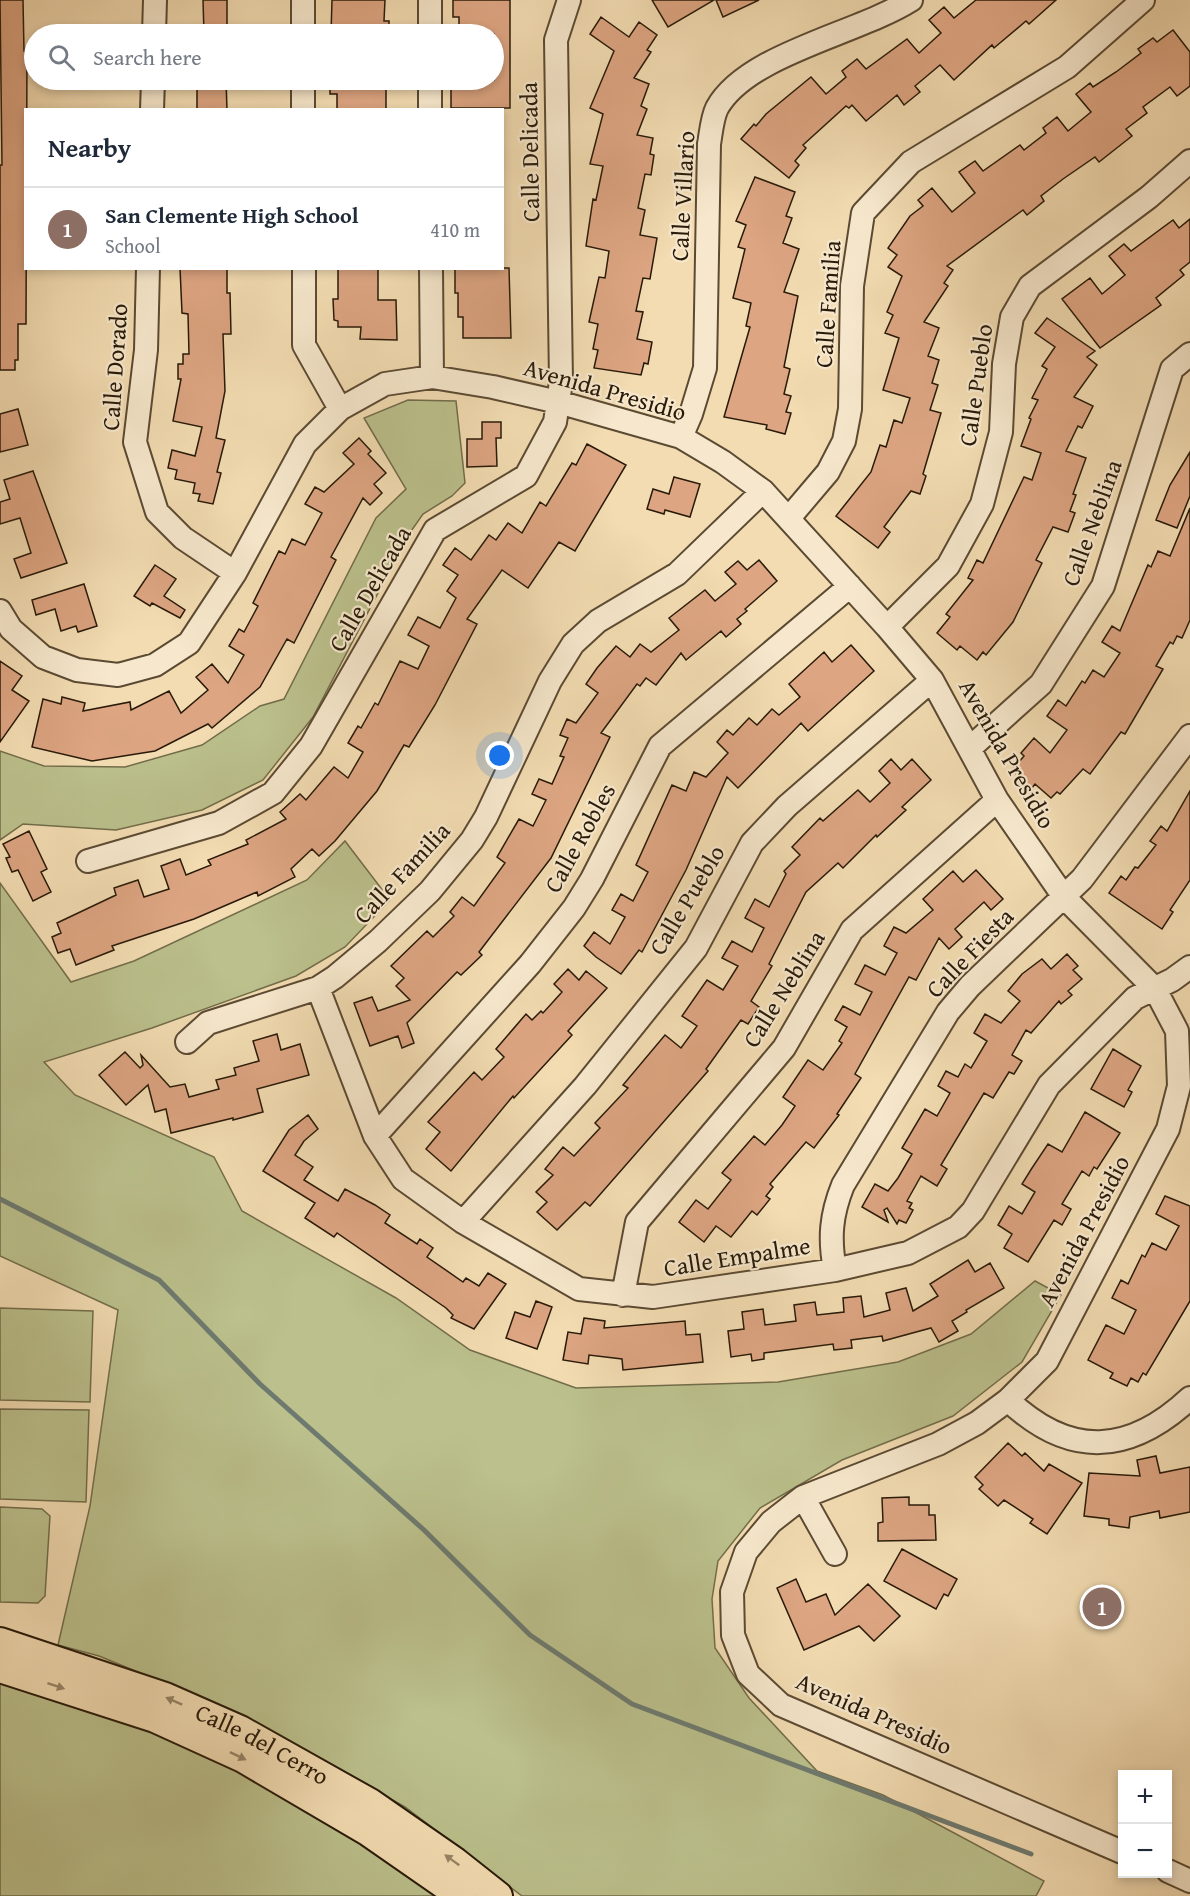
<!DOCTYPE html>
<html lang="en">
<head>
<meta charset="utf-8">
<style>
  body { margin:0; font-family:"Gentium Book Plus",serif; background:#f6f6f7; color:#1f2937 }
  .controls { position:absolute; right:18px; bottom:18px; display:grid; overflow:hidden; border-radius:0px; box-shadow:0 3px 9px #0003 }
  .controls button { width:54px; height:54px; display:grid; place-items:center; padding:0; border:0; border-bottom:2px solid #e0e1e3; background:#fff; color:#1f2937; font:30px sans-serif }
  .you { position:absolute; left:500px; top:756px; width:21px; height:21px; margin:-15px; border:4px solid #fff; border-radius:50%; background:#1a73e8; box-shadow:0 0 0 9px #1a73e833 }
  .badge { display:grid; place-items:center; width:39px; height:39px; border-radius:50%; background:#2563eb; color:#fff; font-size:20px; font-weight:700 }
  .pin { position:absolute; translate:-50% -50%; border:3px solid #fff; box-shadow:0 2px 6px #0006 }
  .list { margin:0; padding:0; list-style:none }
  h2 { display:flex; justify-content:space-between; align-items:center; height:78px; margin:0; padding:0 24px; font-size:26px }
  h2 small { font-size:20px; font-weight:400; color:#747a83 }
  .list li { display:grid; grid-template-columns:39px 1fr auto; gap:18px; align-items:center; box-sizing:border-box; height:84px; padding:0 24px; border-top:2px solid #e0e1e3 }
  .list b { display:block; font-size:22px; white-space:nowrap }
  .list p { margin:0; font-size:20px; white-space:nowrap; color:#747a83 }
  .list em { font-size:20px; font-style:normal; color:#747a83 }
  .icon { flex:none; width:33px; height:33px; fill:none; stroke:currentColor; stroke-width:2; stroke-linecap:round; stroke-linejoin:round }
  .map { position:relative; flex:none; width:1190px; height:1896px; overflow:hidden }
  .search { position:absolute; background:#fff; box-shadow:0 3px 9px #0003; left:24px; top:24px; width:480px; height:66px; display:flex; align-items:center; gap:15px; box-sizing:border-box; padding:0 21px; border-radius:33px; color:#747a83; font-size:22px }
  .panel { position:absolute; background:#fff; box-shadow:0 3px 9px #0003; left:24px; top:108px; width:480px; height:162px; border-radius:0px }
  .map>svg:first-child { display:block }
</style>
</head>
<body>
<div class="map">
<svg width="1190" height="1896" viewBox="0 0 1190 1896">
  <rect width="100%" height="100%" fill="#f3dcb2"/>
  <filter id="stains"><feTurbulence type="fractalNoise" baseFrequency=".00333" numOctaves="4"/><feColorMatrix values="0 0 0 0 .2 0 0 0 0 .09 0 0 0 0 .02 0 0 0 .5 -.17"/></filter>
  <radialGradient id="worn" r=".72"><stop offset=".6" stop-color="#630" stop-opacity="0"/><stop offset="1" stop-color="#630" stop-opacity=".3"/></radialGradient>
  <!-- green -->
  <path fill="#bbc08c" stroke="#726d4a" stroke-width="1.5" d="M408,400L456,401L465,483L452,496L423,514L409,534L313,717L263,780L202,810L116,830L23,824L0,840V751L44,766L125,767L202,745L260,706L284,699L376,518L406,489L364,418Z
    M345,841L390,900L345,947L296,976L152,1028L44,1062L75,1095L214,1157L242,1211L396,1298L470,1350L576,1388L778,1382L898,1362L971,1334L1035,1281L1061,1295L1022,1362L953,1416L842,1460L760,1508L718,1561L712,1599L715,1648L749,1698L817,1771L883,1795L1044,1881L1036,1896H522L405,1807L240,1714L99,1656L58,1645L90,1506L118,1310L0,1256V883L71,982L134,961L307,880Z
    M0,1308L93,1311L90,1402L0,1400Z
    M0,1409L89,1410L86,1502L0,1499Z
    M0,1507L42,1509L50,1516L45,1596L38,1603L0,1602Z
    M0,1681L148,1729L233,1769L340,1830L438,1896H0Z"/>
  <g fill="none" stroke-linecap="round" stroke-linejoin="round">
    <!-- stream -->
    <path stroke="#6e7a6f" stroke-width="5" d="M0,1199L159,1280L260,1384L424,1530L530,1635L632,1704L1031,1854"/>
  </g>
  <!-- building -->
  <path fill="#dda582" stroke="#281a09" stroke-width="1.5" d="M0,0H23L24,51H27L26,324H18V360H15V370H0V165H2Z
    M203,0H227V34H204Z
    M332,0H385L384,21H389V34H331Z
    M453,0H510V108H451V80H494V34H459V17H453Z
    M652,0H714L668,27Z
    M716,0H759L723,17Z
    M976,0H1056L1029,24L1026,21L994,48L992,45L954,80L940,65L915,86L920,92L904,105L897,95L866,121L852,105L849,108L846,106L803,145L806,148L795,161L799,165L789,178L741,139L754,124L756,126L766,114L811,77L826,94L846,77L842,71L857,59L866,69L907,39L919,53L941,33L929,20L944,7L954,18Z
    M601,17L629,37L639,22L657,35L647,50L651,52L634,78L649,84L641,106L647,109L637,135L653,138L650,154L654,155L651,175L645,174L638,208L645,210L640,235L657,238L650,279L643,278L636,311L643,312L637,339L652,342L648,364L644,363L641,375L594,368L598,350L593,349L598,324L589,322L599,277L605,278L609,251L586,246L593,199L596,200L603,166L590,164L603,114L590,108L614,51L590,34Z
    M1173,30L1190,52V86L1177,96L1170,87L1143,107L1147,113L1126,129L1132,136L1099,162L1095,157L1063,179L1041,196L1044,201L1027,215L1023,210L947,266L953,270L944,283L948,286L924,322L939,328L928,356L939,360L932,383L938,385L930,410L941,413L923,474L926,476L920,494L911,491L884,527L890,532L878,548L836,516L871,472L880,445L886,447L894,420L902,423L910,398L883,390L899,338L885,333L893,315L887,312L902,276L888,267L897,255L888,248L910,216L923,206L918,200L932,188L952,212L975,193L959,172L975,161L983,171L1020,145L1024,150L1046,133L1043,128L1057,117L1068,131L1091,112L1076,94L1090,83L1093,87L1116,72L1141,53L1138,49L1153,38L1157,42Z
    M197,80H226L227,110H197Z
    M330,80H386V109H337V94H330Z
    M755,177L795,192L786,216L792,218L783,243L799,249L784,292L798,296L784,367L790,369L784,394L791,396L786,412L791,413L785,434L766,429L767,425L724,417L750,327L746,326L751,303L733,298L745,249L738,247L746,225L736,221Z
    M1190,219V262L1180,270L1184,275L1156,298L1161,305L1100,348L1062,299L1090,278L1102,294L1125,275L1109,256L1124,244L1131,251L1173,220L1179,228Z
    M180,268H227V293H230L231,334H223L225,391L216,438L225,440L217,472L221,473L213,504L198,501L200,494L193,493L195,483L175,479L177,470L168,468L172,450L195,456L202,427L173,421L181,379H178V364H183V354H189L188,314L182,313Z
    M338,268H378V300H396L397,340L360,339L361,327H338V321L334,320L333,299H338Z
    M455,268H509L511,338H463V317H458V293H455Z
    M1047,318L1095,351L1087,357L1097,365L1074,397L1093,406L1082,428L1078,426L1066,451L1086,458L1073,494L1076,495L1070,511L1075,513L1068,532L1053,527L1036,560L1042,563L1013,622L986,655L983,652L977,660L960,646L957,650L937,633L950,617L946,614L973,580L968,578L977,560L983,563L1024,477L1032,480L1041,453L1021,446L1031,419L1029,418L1038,400L1032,398L1047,369L1042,366L1055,347L1035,333Z
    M18,409L28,445L0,452V414Z
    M482,422H501V438H496L497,466L467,467V439H482Z
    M359,438L371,451L368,454L386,473L374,484L382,493L370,505L363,498L331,557L336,560L294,643L287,639L260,687L212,728L208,724L155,751L92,761L32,747L43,699L61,704L62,697L85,703L83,711L130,702L131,710L169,691L181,713L208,690L196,677L212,664L228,683L244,655L229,646L239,629L244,632L258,606L253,603L279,551L285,554L292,539L305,545L322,513L305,504L315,487L324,492L354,464L343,453Z
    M587,444L626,465L575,551L559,542L528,588L502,570L467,619L477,624L435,705L409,747L404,745L377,791L335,841L319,856L312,849L291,869L295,877L258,896L257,892L194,919L112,946L114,950L76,965L70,949L58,953L52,937L61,933L57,923L116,895L114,888L138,880L144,897L169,889L161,866L180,859L186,875L211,865L208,860L248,844L246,840L286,819L280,812L300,794L306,800L334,767L348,778L363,752L348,743L358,726L361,728L375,703L378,705L400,661L418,669L429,646L408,635L418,617L440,628L456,598L447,591L458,575L443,565L455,548L471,560L489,535L496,540L508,523L522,533L540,502L546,506L572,463L576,465Z
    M1190,452V496L1177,528L1156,520L1170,485Z
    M33,471L67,563L21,578L14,559L31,553L20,518L0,524V502L10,499L4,480Z
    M674,477L700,484L690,517L665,510L664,514L647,509L653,489L669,494Z
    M1190,508V620L1182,638L1177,636L1173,644L1170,642L1156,666L1163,669L1125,734L1121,732L1090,774L1083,769L1060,794L1057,792L1051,798L1035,784L1032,788L1012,770L1024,756L1021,753L1034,738L1050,753L1067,730L1047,716L1058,700L1066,706L1082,681L1085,683L1093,670L1104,677L1120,653L1102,642L1112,626L1120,631L1148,565L1151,567L1158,551L1170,556Z
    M759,560L777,581L745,609L747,611L737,619L741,624L726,637L721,631L686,660L681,653L656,685L646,678L640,686L637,684L601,733L610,737L551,858L479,952L482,955L461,975L457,972L407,1023L414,1043L402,1048L398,1036L370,1046L354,1003L372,997L378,1011L410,1000L396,986L404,978L391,966L427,931L433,937L454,916L450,912L462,897L474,906L505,863L497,857L519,819L533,826L546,800L532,794L539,779L552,784L564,757L560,756L568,738L560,735L567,719L576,723L598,693L586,684L597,668L616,646L630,657L640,644L651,652L679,630L669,618L705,590L715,601L736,584L725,572L738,561L747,570Z
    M155,565L176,579L164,596L185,610L180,618L152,603L150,606L134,596Z
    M84,584L97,626L78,632L76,626L61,631L55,609L36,615L32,600Z
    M851,645L874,671L808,731L801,723L738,788L727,777L686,870L642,952L639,950L621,974L596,957L584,946L594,932L610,944L625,917L612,910L621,894L633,901L648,872L636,865L672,785L686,791L694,772L706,777L728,753L717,742L727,730L733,735L749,718L757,725L772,709L779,715L800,697L789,684L824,652L832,662Z
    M0,661L22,676L12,690L29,701L0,742Z
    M891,759L901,770L912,759L931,780L902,807L906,810L877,837L876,835L843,868L838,863L806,892L769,964L772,966L751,1001L759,1007L748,1024L741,1020L706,1069L708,1071L590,1206L585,1202L557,1230L537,1212L547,1202L536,1192L553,1175L545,1169L563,1147L574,1156L600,1128L595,1123L628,1088L623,1085L665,1035L681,1048L697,1026L682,1016L707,980L723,990L738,966L722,958L732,941L752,952L764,928L745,918L755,899L769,907L786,874L784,871L800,855L792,847L820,818L823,821L858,790L870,802L890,783L879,771Z
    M1190,791V880L1170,910L1173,912L1162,929L1109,893L1121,876L1126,880L1135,867L1138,868L1156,845L1150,841L1161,826L1167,831Z
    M29,831L47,869L41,872L51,892L33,901L18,870L12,872L6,858L10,857L3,844Z
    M976,870L1003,899L991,910L984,902L955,929L962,937L949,949L939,938L916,980L909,977L855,1074L861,1078L837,1114L839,1115L814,1148L806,1142L770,1184L773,1187L766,1196L770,1199L757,1215L752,1211L731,1237L716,1226L704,1242L679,1222L696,1200L708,1209L731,1180L722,1173L754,1136L765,1145L782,1125L795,1106L783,1097L808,1060L823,1070L842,1043L839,1041L847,1027L835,1020L843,1006L860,1015L872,992L855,984L865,965L885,975L897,953L884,946L894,927L906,933L933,910L923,899L953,871L963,882Z
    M1067,954L1078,966L1073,970L1082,979L1068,991L1072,995L1061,1004L1059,1001L1031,1033L1026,1030L1012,1055L1022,1061L1014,1074L1009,1072L993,1098L984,1093L941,1165L947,1169L937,1186L921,1176L907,1201L912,1203L909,1208L913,1210L906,1223L899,1220L897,1224L887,1208L884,1210L888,1222L862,1207L875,1184L888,1191L898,1178L912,1154L902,1148L925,1109L937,1116L950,1093L938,1086L946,1071L958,1077L965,1064L971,1068L987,1041L974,1033L985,1014L1001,1023L1020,1001L1008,991L1022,974L1042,959L1051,969Z
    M568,969L579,980L586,971L607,988L568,1031L572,1035L514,1098L513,1096L451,1171L426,1149L440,1132L428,1122L474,1072L482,1080L504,1057L496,1049L526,1014L532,1020L541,1011L543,1013L562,992L554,984Z
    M277,1034L281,1050L300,1044L309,1075L257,1089L263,1112L233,1120V1118L171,1133L166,1109L155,1112L148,1085L126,1105L99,1075L125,1052L140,1068L143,1065L141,1055L170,1087L185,1084L189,1097L219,1089L216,1080L236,1075L234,1068L259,1061L253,1041Z
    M1113,1049L1141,1066L1128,1090L1132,1092L1124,1107L1091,1089Z
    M1085,1112L1120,1133L1097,1169L1094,1167L1089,1176L1082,1171L1062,1204L1071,1209L1062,1225L1054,1220L1028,1262L1004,1248L1012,1234L998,1225L1009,1206L1022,1214L1035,1192L1022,1184L1032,1168L1048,1144L1062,1152Z
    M308,1115L318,1129L304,1141L295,1155L313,1167L304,1180L338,1201L345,1189L375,1205L390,1215L385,1223L417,1244L420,1239L433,1248L427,1257L463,1282L466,1278L479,1286L488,1273L506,1284L474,1329L451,1318L453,1315L446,1308L337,1233L334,1237L305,1218L315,1203L263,1171L289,1130Z
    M1165,1196L1190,1206V1301L1146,1375L1143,1373L1138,1382L1131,1378L1127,1386L1110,1378L1113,1373L1088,1360L1106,1325L1124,1334L1136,1310L1112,1298L1121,1280L1128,1284L1142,1255L1145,1257L1152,1243L1166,1250L1179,1226L1156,1214Z
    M968,1260L975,1272L990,1263L1004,1288L966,1310L967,1312L952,1321L958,1331L939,1342L931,1328L883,1341L882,1336L851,1340L852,1348L834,1350L833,1344L764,1353V1359L752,1361L751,1354L731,1357L728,1331L744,1329L742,1312L763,1309L765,1325L796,1321L794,1305L815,1302L817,1315L844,1312L843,1298L861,1296L864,1317L890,1310L886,1293L906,1288L913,1311L938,1296L930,1284Z
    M536,1301L552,1307L537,1349L506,1338L515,1312L530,1317Z
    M584,1318L605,1321L604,1328L685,1321L686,1335L700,1334L703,1362L623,1370L622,1359L589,1355L588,1364L563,1360L568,1332L581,1334Z
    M1008,1443L1022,1456L1025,1453L1044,1471L1049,1464L1082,1483L1047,1534L1030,1523L1033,1519L1004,1500L998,1506L979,1489L983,1485L975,1477Z
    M1156,1456L1160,1473L1190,1467V1512L1160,1518L1159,1511L1130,1517L1129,1528L1109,1525V1519L1084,1516L1089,1473L1140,1476L1137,1460Z
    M909,1497V1505H929V1515H935L936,1540L878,1541V1523L883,1522L882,1498Z
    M902,1549L957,1579L948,1596L944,1594L936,1609L884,1581Z
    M796,1579L806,1602L826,1594L835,1615L868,1584L900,1616L874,1641L859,1626L804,1650L777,1588Z"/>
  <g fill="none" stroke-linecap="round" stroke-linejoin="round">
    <defs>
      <path id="minor" d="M303,0V34
        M430,0V34
        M154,34L155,0
        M303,80V110
        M430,80V110
        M152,110L153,80
        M148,268L146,350L135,442L157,512L183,538L235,573
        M304,268V345L340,409
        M431,268L432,377
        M681,437L691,414L705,368L709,144C711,133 712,118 717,108C747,54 857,34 911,0
        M789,518L828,472L844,441L850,409L852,286L863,213L911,162L1067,67L1143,0
        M0,611L11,629L43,657L77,670L118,675L155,665L189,643L235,573L305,444L340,409L385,384L432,377L493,387L558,402L681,437L723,462L763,491L887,627L932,680L997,800L1064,897L1155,989L1177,1031L1179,1086L1168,1129L1047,1361L1008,1400L977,1423L938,1444L803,1497L771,1522L746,1552L732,1592L733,1635L748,1674L781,1705L1122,1852
        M887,627L948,566L982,504L1001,432L1004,364L1012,317L1030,286L1149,197L1190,161
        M970,748L1041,684L1103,586L1172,369L1190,354
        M88,861L219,823L273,793L311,746L435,530L526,476L555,422L561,382L556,40L569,0
        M318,988L375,1136L403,1179L463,1222L579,1289L653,1297L835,1270L908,1253L958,1227L973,1211L1049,1085L1135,998L1172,980L1190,967
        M187,1042L208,1023L318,988L335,977L378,941L430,891L472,840L486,817L550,681L573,644L598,621L677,574L763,491
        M375,1136L530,964L574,908L592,879L660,746L850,586
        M463,1222L585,1086L696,948L752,843L787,806L932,680
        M835,1270C829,1238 831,1215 843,1185L948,1012L970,986L1082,879L1190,736
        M623,1295L637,1222L784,1048L852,930L997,800
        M1008,1400C1070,1459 1130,1454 1190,1398
        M803,1497L835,1554
        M1168,1871L1190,1881"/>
      <g id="major">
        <path id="s1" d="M0,1642L165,1697L240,1730L370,1803L455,1862L498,1896"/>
        <path d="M0,1668L155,1718L243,1758L369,1832L461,1896"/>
      </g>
    </defs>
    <!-- minor casing -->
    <use href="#minor" stroke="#5b4a33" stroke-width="26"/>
    <!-- major casing -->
    <use href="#major" stroke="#281a09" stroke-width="32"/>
    <!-- minor -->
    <use href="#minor" stroke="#f7e8cd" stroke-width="22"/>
    <!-- major -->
    <use href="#major" stroke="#f3dcb2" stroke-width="28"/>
  </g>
  <!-- one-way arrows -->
  <defs><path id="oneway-solid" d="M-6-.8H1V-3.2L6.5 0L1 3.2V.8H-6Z" transform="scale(1.5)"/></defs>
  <g fill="#988566">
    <use href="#oneway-solid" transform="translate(56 1686) rotate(18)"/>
    <use href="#oneway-solid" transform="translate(174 1701) rotate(-156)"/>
    <use href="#oneway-solid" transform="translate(238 1756) rotate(26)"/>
    <use href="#oneway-solid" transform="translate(452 1860) rotate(-144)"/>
  </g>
  <g text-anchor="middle" stroke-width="4.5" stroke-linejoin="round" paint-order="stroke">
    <!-- street labels -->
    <g font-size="24" fill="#281a09" stroke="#f7e8cd">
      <text transform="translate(530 152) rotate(-91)" y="8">Calle Delicada</text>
      <text transform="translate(683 196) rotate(-87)" y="8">Calle Villario</text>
      <text transform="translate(828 304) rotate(-86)" y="8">Calle Familia</text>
      <text transform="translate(115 367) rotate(-86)" y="8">Calle Dorado</text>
      <text transform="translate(976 385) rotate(-82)" y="8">Calle Pueblo</text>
      <text transform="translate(605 390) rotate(16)" y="8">Avenida Presidio</text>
      <text transform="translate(1092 523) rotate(-70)" y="8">Calle Neblina</text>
      <text transform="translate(370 589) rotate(-60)" y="8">Calle Delicada</text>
      <text transform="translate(1007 754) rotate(60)" y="8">Avenida Presidio</text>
      <text transform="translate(580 838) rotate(-61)" y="8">Calle Robles</text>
      <text transform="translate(402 873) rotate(-47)" y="8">Calle Familia</text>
      <text transform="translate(687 900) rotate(-59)" y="8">Calle Pueblo</text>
      <text transform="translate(970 953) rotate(-46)" y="8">Calle Fiesta</text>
      <text transform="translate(784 989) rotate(-58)" y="8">Calle Neblina</text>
      <text transform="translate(1084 1231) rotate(-62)" y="8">Avenida Presidio</text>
      <text transform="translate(737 1257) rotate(-9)" y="8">Calle Empalme</text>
      <text transform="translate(874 1714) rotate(24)" y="8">Avenida Presidio</text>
      <text dy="8" stroke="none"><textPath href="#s1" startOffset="282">Calle del Cerro</textPath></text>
    </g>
  </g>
  <rect width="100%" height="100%" filter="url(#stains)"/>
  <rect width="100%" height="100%" fill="url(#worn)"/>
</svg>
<div class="controls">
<button>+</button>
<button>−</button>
</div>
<div class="you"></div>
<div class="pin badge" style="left:1102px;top:1607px;background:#8d6e63">1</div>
<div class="search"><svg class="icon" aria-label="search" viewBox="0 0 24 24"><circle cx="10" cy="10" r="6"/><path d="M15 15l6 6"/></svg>Search here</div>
<section class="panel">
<h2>Nearby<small></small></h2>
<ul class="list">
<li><span class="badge" style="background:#8d6e63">1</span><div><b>San Clemente High School</b><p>School</p></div><em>410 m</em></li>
</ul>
</section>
</div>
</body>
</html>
